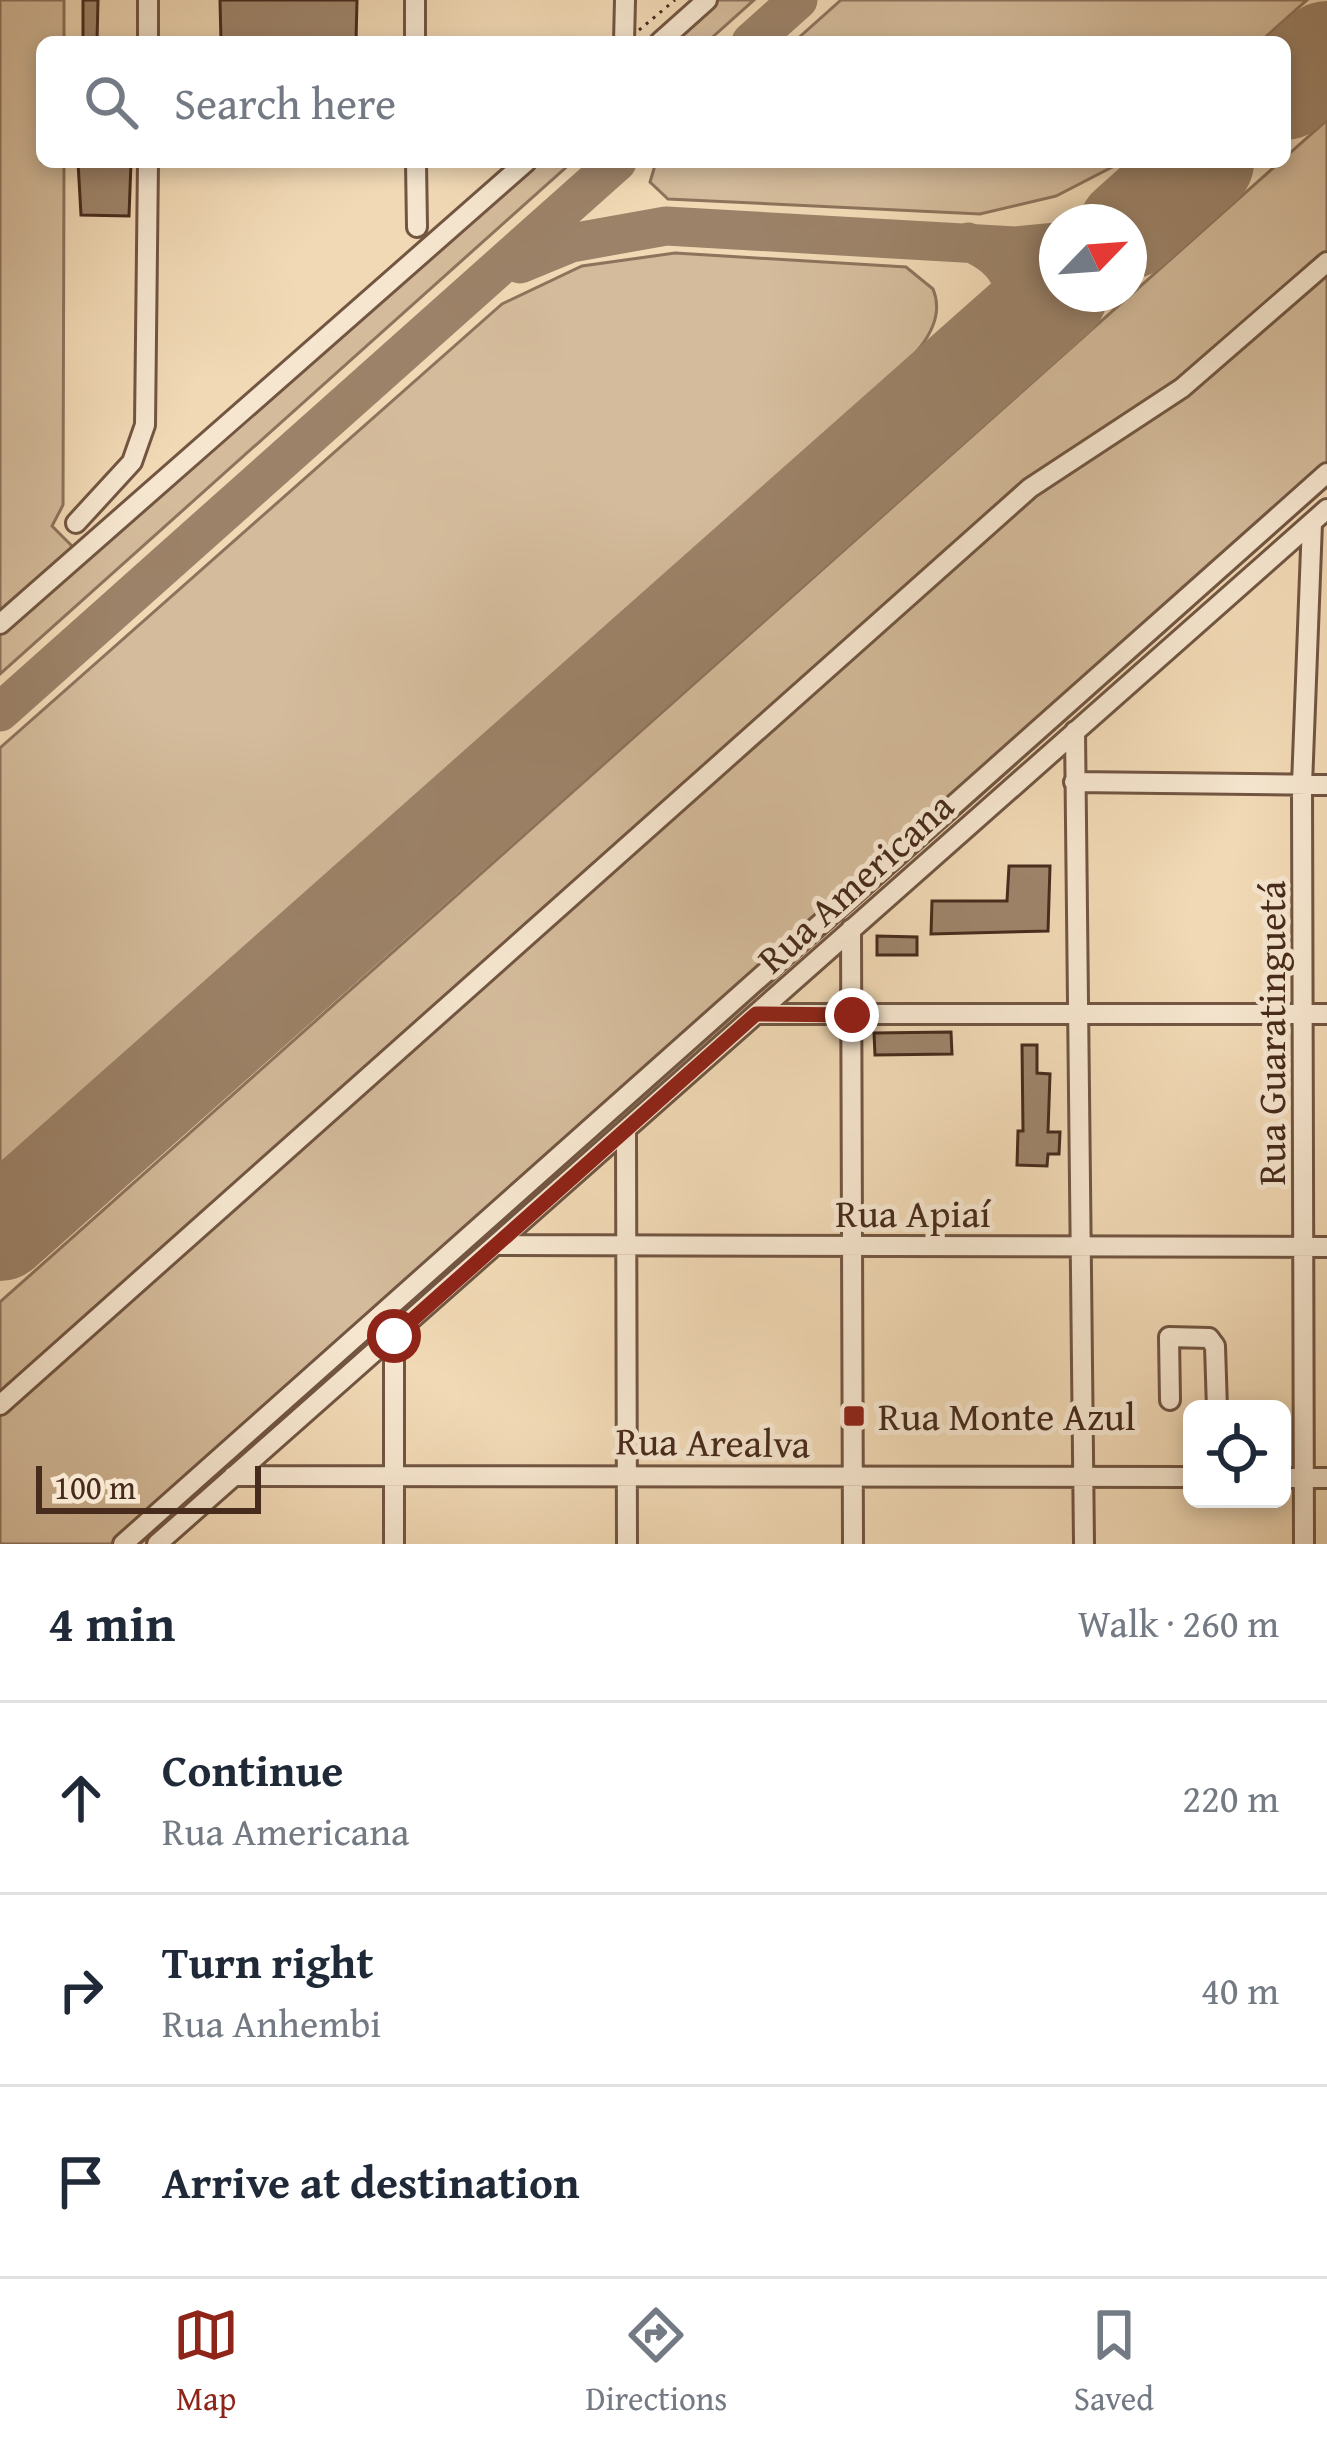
<!DOCTYPE html>
<html lang="en">
<head>
<meta charset="utf-8">
<style>
  body { margin:0; font-family:"Gentium Book Plus",serif; background:#f6f6f7; color:#1f2937 }
  .controls { position:absolute; right:36px; bottom:36px; display:grid; overflow:hidden; border-radius:18px; box-shadow:0 6px 18px #0003 }
  .controls button { width:108px; height:108px; display:grid; place-items:center; padding:0; border:0; border-bottom:3px solid #e0e1e3; background:#fff; color:#1f2937; font:60px sans-serif }
  .compass { position:absolute; left:1039px; top:204px; width:108px; height:108px; border-radius:50%; background:#fff; box-shadow:0 6px 18px #0003; rotate:65deg }
  .scale { position:absolute; left:36px; bottom:30px; width:225px; box-sizing:border-box; padding-left:12px; border:6px solid #472b1c; border-top:0; font-size:33px; line-height:42px; white-space:nowrap; color:#472b1c; -webkit-text-stroke:9px #f6e6cf; paint-order:stroke }
  .stop { position:absolute; width:36px; height:36px; margin:-27px; border:9px solid #8f2418; border-radius:50%; background:#fff }
  .stop.end { background:#8f2418; border-color:#fff; box-shadow:0 3px 12px #0008 }
  .list { margin:0; padding:0; list-style:none }
  h2 { display:flex; justify-content:space-between; align-items:center; height:156px; margin:0; padding:0 48px; font-size:51px }
  h2 small { font-size:39px; font-weight:400; color:#747a83 }
  .list li { display:grid; grid-template-columns:78px 1fr auto; gap:36px; align-items:center; box-sizing:border-box; height:192px; padding:0 48px; border-top:3px solid #e0e1e3 }
  .list b { display:block; font-size:45px; white-space:nowrap }
  .list p { margin:0; font-size:39px; white-space:nowrap; color:#747a83 }
  .list em { font-size:39px; font-style:normal; color:#747a83 }
  .icon { flex:none; width:66px; height:66px; fill:none; stroke:currentColor; stroke-width:2; stroke-linecap:round; stroke-linejoin:round }
  .map { position:relative; flex:none; width:1327px; height:1544px; overflow:hidden }
  .search { position:absolute; background:#fff; box-shadow:0 6px 18px #0003; left:36px; right:36px; top:36px; height:132px; display:flex; align-items:center; gap:30px; box-sizing:border-box; padding:0 42px; border-radius:18px; color:#747a83; font-size:45px }
  .sheet { height:732px; background:#fff }
  nav { display:flex; justify-content:space-around; align-items:center; box-sizing:border-box; height:168px; border-top:3px solid #e0e1e3; background:#fff; font-size:33px; color:#747a83 }
  nav a { display:grid; justify-items:center; gap:6px }
  nav .on { color:#8f2418 }
  .map>svg:first-child { display:block }
</style>
</head>
<body>
<div class="map">
<svg width="1327" height="1544" viewBox="0 0 1327 1544">
  <rect width="100%" height="100%" fill="#f1d9b5"/>
  <filter id="stains"><feTurbulence type="fractalNoise" baseFrequency=".00167" numOctaves="4"/><feColorMatrix values="0 0 0 0 .2 0 0 0 0 .09 0 0 0 0 .02 0 0 0 .5 -.17"/></filter>
  <radialGradient id="worn" r=".72"><stop offset=".6" stop-color="#630" stop-opacity="0"/><stop offset="1" stop-color="#630" stop-opacity=".3"/></radialGradient>
  <!-- green -->
  <path fill="#d4bb9b" stroke="#8e735c" stroke-width="3" d="M0,0H64V42H42V162H64L63,505L52,526L76,550L511,162H572L0,674Z
    M692,0H754L707,42H645Z
    M841,0H1307L1260,42H794Z
    M1327,120V487L140,1544H0V1302Z
    M656,162H1122L1056,196L980,214L668,199L650,182Z
    M675,253L906,267L933,289C954,339 880,383 848,413L0,1165V748L502,304L582,266Z"/>
  <g fill="none" stroke-linecap="round" stroke-linejoin="round">
    <!-- taxiway -->
    <path stroke="#9c8268" stroke-width="39" d="M751,42L798,0
      M1129,222L1140,218
      M968,242C1013,260 1026,295 1006,338
      M520,264L571,243L666,226L1015,246L1057,242
      M0,712L617,162"/>
    <!-- runway -->
    <path stroke="#9c8268" stroke-width="102" d="M1285,89L1327,52
      M1129,228L1203,162
      M0,1230L1057,293"/>
  </g>
  <!-- building -->
  <path fill="#9f856c" stroke="#472b1c" stroke-width="3" d="M83,0H98L97,42H83Z
    M220,0H357L356,42H221Z
    M78,162H131L129,216L81,215Z
    M1009,866H1050L1048,931L931,934L932,901H1007Z
    M877,936L917,937V955H877Z
    M951,1032L952,1054L875,1055L874,1033Z
    M1022,1045H1037V1073L1050,1074L1048,1132H1060L1059,1154H1048L1047,1166L1017,1165L1018,1131H1023Z"/>
  <g fill="none" stroke-linecap="round" stroke-linejoin="round">
    <defs>
      <path id="minor" d="M148,0V42
        M415,0V42
        M624,42L625,0
        M660,42L707,0
        M416,162L417,227
        M76,523L132,462L145,425L148,162
        M0,624L526,162
        M1075,731L1084,1544
        M1074,782L1327,785
        M851,929L853,1544
        M756,1014H1327
        M626,1130L627,1544
        M500,1245L1327,1247
        M394,1336V1544
        M1170,1400L1169,1337L1209,1338L1215,1346L1217,1409
        M0,1405L1030,488L1182,388L1327,262
        M233,1476L1192,1477
        M1282,1478H1327
        M123,1544L1327,473
        M157,1544L1327,509
        M1304,1544L1302,785L1312,523"/>
    </defs>
    <!-- minor casing -->
    <use href="#minor" stroke="#725642" stroke-width="24"/>
    <!-- path -->
    <path stroke="#472b1c" stroke-width="3" stroke-dasharray="3 6" stroke-linecap="butt" d="M639,30L675,0"/>
    <!-- minor -->
    <use href="#minor" stroke="#f6e6cf" stroke-width="18"/>
  </g>
  <g fill="none" stroke-linecap="round" stroke-linejoin="round">
    <!-- route -->
    <path stroke="#8f2418" stroke-width="15" d="M394,1336L756,1014L852,1015"/>
  </g>
  <!-- markers -->
  <rect fill="#8f2418" stroke="#f6e6cf" stroke-width="4.5" x="842" y="1404" width="24" height="24" rx="6"/>
  <g text-anchor="middle" stroke-width="10" stroke-linejoin="round" paint-order="stroke">
    <!-- street labels -->
    <g font-size="39" fill="#472b1c" stroke="#f6e6cf">
      <text transform="translate(855 882) rotate(-42)" y="14">Rua Americana</text>
      <text transform="translate(1271 1033) rotate(-90)" y="14">Rua Guaratinguetá</text>
      <text x="913" y="1227">Rua Apiaí</text>
      <text transform="translate(713 1442) rotate(1)" y="14">Rua Arealva</text>
    </g>
    <!-- poi labels -->
    <g font-size="39" fill="#472b1c" stroke="#f6e6cf" text-anchor="start">
      <text x="878" y="1430">Rua Monte Azul</text>
    </g>
  </g>
  <rect width="100%" height="100%" filter="url(#stains)"/>
  <rect width="100%" height="100%" fill="url(#worn)"/>
</svg>
<div class="controls">
<button><svg class="icon" aria-label="locate" viewBox="0 0 24 24"><circle cx="12" cy="12" r="6"/><path d="M12 2v4M12 18v4M2 12h4M18 12h4"/></svg></button>
</div>
<svg class="compass" viewBox="-18 -18 36 36"><path d="M0-13l5 13h-10z" fill="#e53935"/><path d="M0 13l5-13h-10z" fill="#747a83"/></svg>
<div class="scale">100 m</div>
<div class="stop" style="left:394px;top:1336px"></div>
<div class="stop end" style="left:852px;top:1015px"></div>
<div class="search"><svg class="icon" aria-label="search" viewBox="0 0 24 24"><circle cx="10" cy="10" r="6"/><path d="M15 15l6 6"/></svg>Search here</div>
</div>
<section class="sheet">
<h2>4 min<small>Walk · 260 m</small></h2>
<ul class="list">
<li><svg class="icon" aria-label="ahead" viewBox="0 0 24 24"><path d="M12 20V5M6 11l6-6 6 6"/></svg><div><b>Continue</b><p>Rua Americana</p></div><em>220 m</em></li>
<li><svg class="icon" aria-label="right" viewBox="0 0 24 24"><path d="M7 20v-9h11M14 6l5 5-5 5"/></svg><div><b>Turn right</b><p>Rua Anhembi</p></div><em>40 m</em></li>
<li><svg class="icon" aria-label="arrive" viewBox="0 0 24 24"><path d="M6 21V4h12l-3 4 3 4H6"/></svg><div><b>Arrive at destination</b></div></li>
</ul>
</section>
<nav>
<a class="on"><svg class="icon" aria-label="map" viewBox="0 0 24 24"><path d="M3 6l6-2 6 2 6-2v14l-6 2-6-2-6 2zM9 4v14M15 6v14"/></svg>Map</a>
<a><svg class="icon" aria-label="directions" viewBox="0 0 24 24"><path d="M12 3l9 9-9 9-9-9zM9 14v-3h6M13 9l2 2-2 2"/></svg>Directions</a>
<a><svg class="icon" aria-label="saved" viewBox="0 0 24 24"><path d="M7 4h10v16l-5-4-5 4z"/></svg>Saved</a>
</nav>
</body>
</html>
